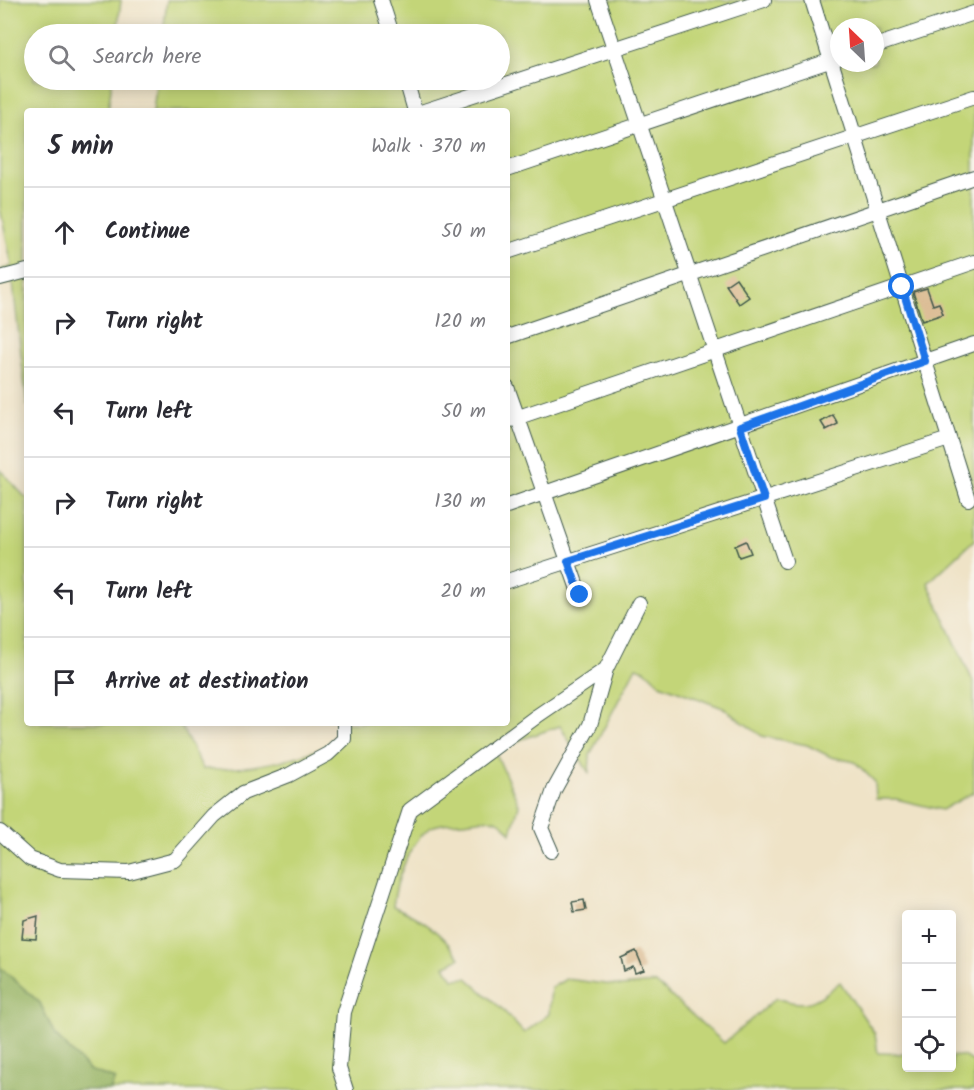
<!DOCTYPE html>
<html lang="en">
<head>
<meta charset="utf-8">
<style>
  body { margin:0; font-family:Kalam,sans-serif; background:#f7f7f7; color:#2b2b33 }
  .controls { position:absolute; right:18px; bottom:18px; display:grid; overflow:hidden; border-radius:6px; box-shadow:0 3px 15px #0003 }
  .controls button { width:54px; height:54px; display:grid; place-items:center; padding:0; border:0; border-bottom:2px solid #e1e1e2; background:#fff; color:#2b2b33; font:30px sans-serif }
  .compass { position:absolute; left:830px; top:18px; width:54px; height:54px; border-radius:50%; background:#fff; box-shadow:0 3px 15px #0003; rotate:335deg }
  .stop { position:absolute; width:18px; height:18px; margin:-14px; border:4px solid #1a73e8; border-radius:50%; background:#fff }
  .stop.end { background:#1a73e8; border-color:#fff; box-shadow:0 2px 6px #0008 }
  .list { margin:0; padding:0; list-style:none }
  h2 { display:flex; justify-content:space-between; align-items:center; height:78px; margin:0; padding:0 24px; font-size:26px }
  h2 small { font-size:20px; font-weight:400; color:#7c7c81 }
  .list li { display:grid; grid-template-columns:39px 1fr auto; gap:18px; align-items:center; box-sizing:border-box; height:90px; padding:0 24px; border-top:2px solid #e1e1e2 }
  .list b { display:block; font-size:22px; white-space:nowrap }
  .list em { font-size:20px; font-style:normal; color:#7c7c81 }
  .icon { flex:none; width:33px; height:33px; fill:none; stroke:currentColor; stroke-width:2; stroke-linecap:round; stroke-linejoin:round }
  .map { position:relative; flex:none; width:974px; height:1090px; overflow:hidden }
  .search { position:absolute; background:#fff; box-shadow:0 3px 15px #0003; left:24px; top:24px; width:486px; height:66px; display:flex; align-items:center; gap:15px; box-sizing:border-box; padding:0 21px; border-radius:33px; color:#7c7c81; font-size:22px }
  .panel { position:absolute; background:#fff; box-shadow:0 3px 15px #0003; left:24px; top:108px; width:486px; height:618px; border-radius:6px }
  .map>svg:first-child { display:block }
</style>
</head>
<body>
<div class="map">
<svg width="974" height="1090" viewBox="0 0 974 1090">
  <rect width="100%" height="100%" fill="#f7f3e8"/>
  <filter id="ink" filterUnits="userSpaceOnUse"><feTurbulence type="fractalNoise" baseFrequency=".0167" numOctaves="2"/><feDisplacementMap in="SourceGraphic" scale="12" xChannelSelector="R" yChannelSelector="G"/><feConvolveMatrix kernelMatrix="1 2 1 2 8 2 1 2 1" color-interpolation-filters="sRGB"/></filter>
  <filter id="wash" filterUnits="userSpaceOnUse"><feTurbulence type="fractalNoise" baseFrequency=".008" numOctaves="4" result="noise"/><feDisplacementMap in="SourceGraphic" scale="24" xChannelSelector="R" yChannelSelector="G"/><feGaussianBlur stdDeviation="1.35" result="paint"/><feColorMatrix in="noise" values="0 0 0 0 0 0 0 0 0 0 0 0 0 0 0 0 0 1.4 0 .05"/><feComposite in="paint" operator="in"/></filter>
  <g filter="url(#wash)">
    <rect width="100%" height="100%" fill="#efe3c7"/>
    <!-- green -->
    <path fill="#c3d578" stroke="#718956" stroke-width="1.5" fill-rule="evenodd" d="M0,0H121L117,34H34V80H112L108,111H27V406L13,283L0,285V270L12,266L0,208Z
      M167,0H974V540L928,583L974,684V792L942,810L896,799H876L875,782L855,762L831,757L807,745L762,736L723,708L660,684L645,670L636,667L590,755L589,773L560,726L494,749L519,805L511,833C497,815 491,819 471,821C460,823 439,822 430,828C408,844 396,881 393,906C424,920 439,931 460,958L445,966L453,979L467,978L502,1009L524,1033L549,1014L551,988L566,979L621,986L656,983L724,1043L776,998C807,1009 816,1002 840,982L875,1034L878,1053L906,1054V1068H952V1056H963L974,1062V1090H110L115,1079L90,1071L55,1035L40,1003L0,967V470L27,499V723H179L203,769C247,770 294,761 335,743L337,723H507V111H153L157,80H500V34H163ZM839,27H875V63H839Z"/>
    <!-- forest -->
    <path fill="#9ab668" stroke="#5c7a4e" stroke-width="1.5" d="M0,967L40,1003L55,1035L89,1070L115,1079L110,1090H0Z"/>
    <g id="blocks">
      <!-- building -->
      <path fill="#dcbd95" d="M736,278L749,297L739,304L726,285Z
        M927,288L933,305L939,303L943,314L922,321L913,292Z
        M833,415L838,424L826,430L821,422Z
        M746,541L751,553L739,557L735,546Z
        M584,900L586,910L574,912L572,902Z
        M38,916L36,939L22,938L24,920Z
        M636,951L644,970L635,973L633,967L624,971L621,958Z"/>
    </g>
  </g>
  <g filter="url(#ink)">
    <use href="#blocks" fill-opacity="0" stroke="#3e564a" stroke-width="1.5"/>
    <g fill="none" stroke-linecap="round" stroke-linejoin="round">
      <defs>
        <path id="minor" d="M381,0L392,34
          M598,0L785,561
          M812,0L968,499
          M875,46L974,13
          M406,80L415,111
          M424,111L764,0
          M507,169L838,58
          M507,252L974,97
          M0,278L27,271
          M507,337L974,177
          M507,387L580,595
          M507,421L974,262
          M507,506L974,344
          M507,581L949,439
          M0,832L30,859L60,870L129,872L175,860L214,816L243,793L289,775L328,754L344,739V723
          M551,851L541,828L554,790L590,725L606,669
          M346,1090L339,1068L344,1012L410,810L537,716L606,669L639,603"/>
      </defs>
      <!-- minor casing -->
      <use href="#minor" stroke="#3e564a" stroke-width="16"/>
      <!-- minor -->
      <use href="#minor" stroke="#fff" stroke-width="14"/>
    </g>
  </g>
  <g fill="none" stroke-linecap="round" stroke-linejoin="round" filter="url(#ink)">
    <!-- route -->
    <path stroke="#1a73e8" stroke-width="8" d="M580,595L568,561L764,499L740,427L925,361L902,287"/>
  </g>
</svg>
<div class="controls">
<button>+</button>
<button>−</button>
<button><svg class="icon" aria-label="locate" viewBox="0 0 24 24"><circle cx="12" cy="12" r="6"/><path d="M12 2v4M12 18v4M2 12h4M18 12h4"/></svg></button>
</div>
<svg class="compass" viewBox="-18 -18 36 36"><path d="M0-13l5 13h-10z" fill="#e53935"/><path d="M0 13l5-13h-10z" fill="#7c7c81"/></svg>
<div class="stop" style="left:902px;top:287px"></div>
<div class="stop end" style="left:580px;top:595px"></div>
<div class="search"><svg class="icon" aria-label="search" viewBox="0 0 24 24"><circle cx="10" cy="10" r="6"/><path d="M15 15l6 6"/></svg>Search here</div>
<section class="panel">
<h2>5 min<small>Walk · 370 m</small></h2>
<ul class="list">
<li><svg class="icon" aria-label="ahead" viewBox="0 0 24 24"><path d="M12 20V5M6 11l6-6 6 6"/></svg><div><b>Continue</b></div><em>50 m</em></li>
<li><svg class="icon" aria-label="right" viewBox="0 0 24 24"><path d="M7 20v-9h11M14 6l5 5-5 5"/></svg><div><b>Turn right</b></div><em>120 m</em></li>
<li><svg class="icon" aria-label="left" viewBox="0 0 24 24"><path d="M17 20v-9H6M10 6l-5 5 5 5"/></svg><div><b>Turn left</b></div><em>50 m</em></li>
<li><svg class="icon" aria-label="right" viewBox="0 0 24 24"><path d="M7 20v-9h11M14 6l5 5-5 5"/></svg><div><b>Turn right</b></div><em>130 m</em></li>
<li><svg class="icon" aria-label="left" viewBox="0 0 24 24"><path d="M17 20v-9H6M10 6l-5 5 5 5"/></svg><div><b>Turn left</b></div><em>20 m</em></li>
<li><svg class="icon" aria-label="arrive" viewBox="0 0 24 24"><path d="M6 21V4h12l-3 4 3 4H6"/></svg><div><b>Arrive at destination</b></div></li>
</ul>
</section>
</div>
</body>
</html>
